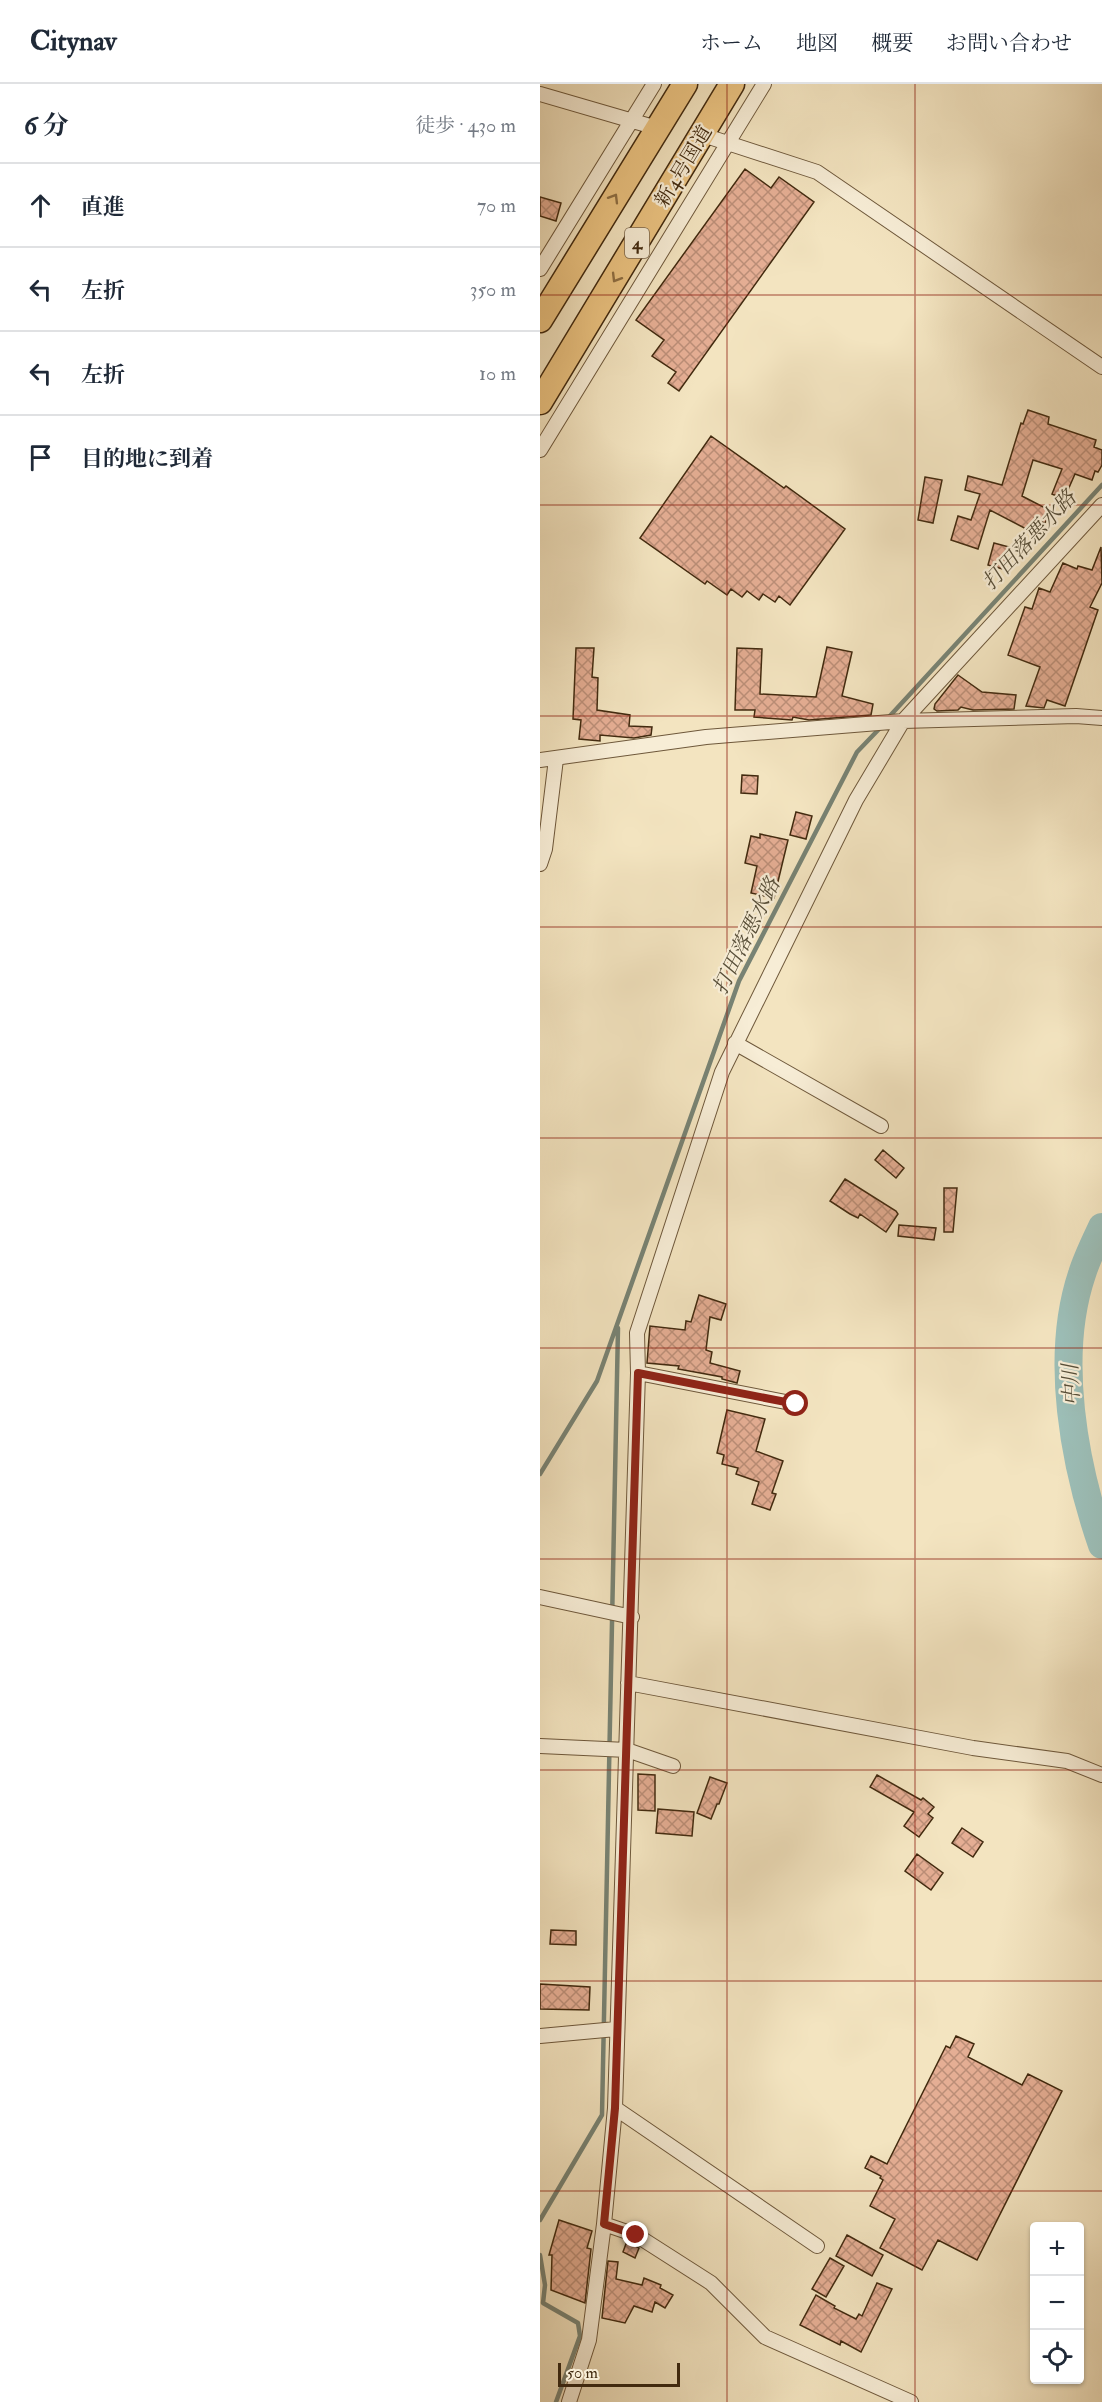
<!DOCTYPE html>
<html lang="ja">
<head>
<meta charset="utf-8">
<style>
  body { margin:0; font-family:"IM FELL Double Pica","Noto Serif JP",serif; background:#f2f2f3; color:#1f2937 }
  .controls { position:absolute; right:18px; bottom:18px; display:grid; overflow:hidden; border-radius:6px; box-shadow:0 2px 4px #0004 }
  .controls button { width:54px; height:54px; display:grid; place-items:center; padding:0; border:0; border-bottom:2px solid #e0e1e3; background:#fff; color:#1f2937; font:30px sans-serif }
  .scale { position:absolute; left:18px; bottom:15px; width:122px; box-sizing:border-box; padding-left:6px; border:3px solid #422a0f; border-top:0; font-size:16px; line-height:21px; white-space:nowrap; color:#422a0f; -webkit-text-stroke:4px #f7edd6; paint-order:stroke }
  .stop { position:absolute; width:18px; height:18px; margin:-14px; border:4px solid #8f2418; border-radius:50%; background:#fff }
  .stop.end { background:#8f2418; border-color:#fff; box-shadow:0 2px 6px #0008 }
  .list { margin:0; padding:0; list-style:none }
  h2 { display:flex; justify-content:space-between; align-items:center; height:78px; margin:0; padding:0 24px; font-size:26px }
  h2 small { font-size:20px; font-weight:400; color:#747a83 }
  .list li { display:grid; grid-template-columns:39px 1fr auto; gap:18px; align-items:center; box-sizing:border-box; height:84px; padding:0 24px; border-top:2px solid #e0e1e3 }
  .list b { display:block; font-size:22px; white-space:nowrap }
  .list em { font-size:20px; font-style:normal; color:#747a83 }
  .icon { flex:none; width:33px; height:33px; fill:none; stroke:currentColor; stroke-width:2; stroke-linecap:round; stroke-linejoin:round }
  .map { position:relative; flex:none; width:562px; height:2318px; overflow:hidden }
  header { display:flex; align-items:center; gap:36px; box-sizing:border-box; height:84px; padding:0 30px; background:#fff; border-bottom:2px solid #e0e1e3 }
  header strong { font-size:28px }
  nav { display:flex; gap:33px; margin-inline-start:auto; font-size:21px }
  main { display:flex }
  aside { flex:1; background:#fff }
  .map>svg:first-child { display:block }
</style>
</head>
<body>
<header>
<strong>Citynav</strong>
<nav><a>ホーム</a><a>地図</a><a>概要</a><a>お問い合わせ</a></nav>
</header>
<main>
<aside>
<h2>6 分<small>徒歩 · 430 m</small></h2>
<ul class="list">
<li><svg class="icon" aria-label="ahead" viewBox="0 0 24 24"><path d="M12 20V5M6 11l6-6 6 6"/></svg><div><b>直進</b></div><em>70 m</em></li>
<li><svg class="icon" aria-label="left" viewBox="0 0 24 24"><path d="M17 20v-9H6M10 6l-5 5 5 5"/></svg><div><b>左折</b></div><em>350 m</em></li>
<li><svg class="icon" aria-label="left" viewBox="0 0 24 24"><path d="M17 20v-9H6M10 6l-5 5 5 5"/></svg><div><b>左折</b></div><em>10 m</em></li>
<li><svg class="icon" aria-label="arrive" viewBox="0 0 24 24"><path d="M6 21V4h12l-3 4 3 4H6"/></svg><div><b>目的地に到着</b></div></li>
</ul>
</aside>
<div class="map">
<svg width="562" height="2318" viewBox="0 0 562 2318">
  <defs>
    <pattern id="building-cross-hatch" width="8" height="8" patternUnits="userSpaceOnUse" patternTransform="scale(1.5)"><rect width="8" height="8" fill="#e5ae94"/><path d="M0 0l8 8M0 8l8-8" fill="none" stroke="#bb8e77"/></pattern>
  </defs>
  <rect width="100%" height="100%" fill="#f3e4c0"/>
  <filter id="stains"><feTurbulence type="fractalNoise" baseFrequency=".00333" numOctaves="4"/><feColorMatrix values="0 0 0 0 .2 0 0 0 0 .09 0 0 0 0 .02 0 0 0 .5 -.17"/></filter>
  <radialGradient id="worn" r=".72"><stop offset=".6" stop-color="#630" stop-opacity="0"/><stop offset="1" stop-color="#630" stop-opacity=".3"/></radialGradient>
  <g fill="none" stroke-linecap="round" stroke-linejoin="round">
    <!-- stream -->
    <path stroke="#788374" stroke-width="4.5" d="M348,634L562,401
      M0,1390L57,1297L199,897L317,668L341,643
      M0,2136L62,2031L78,1244
      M0,2171L5,2201L3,2219L38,2239L40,2252L16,2318"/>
    <!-- river -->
    <path stroke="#9cbeb7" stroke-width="28" d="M562,1143C555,1158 547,1174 542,1190C514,1273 534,1380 562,1461"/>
  </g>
  <!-- building -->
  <path fill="url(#building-cross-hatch)" stroke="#422a0f" stroke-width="1.5" d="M205,85L231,104L239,93L274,118L139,307L128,299L136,288L112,272L124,256L96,236Z
    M0,113L21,119L16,137L0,132Z
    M488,326L509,333L508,340L556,356L554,363L562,366V381L558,388L555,387L552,396L535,390L524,415L512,410L522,385L493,376L482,412L511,427L505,439L500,437L494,449L450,426L438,465L411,456L418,432L431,436L440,410L425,406L428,392L462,401L481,339L483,340Z
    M171,352L244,404L246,402L305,445L250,521L239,512L235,518L223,510L219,516L207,507L202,513L191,505L187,511L167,497L165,500L100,454Z
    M385,393L402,396L393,439L378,436Z
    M454,459L469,463L463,485L448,481Z
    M561,463L562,499L550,523L558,526L525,622L507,616L504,624L486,622L500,583L468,571L485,523L492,525L499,504L510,508L523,479L537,485L538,482L552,486Z
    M287,563L312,568L302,612L333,620L331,631L269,636L253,633L252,636L214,633L215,626H195L197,564L222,565L220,610L276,613Z
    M36,564H54L52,593L58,594L57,626L90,631L89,642L112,643L111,651L94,654L60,651V657L39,655L41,636L33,635Z
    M418,591L442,608L476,611L474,625L433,626L421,623L418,626L397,627L394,625L395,620Z
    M202,691L218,692L217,710L201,709Z
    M256,728L272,732L266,755L250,751Z
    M220,750L248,756L234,814L211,809L217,782L205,779L211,752L220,754Z
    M343,1066L364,1084L356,1094L335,1076Z
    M305,1095L356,1127L358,1130L346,1148L320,1130L318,1134L310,1130L290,1117Z
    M404,1104H417L413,1148H404Z
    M359,1141L396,1144L394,1156L358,1152Z
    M159,1211L186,1220L181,1236L170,1233L166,1266L172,1268L170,1279L200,1287L197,1299L182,1295V1293L138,1285L139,1282L107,1279L110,1242L145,1246L146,1237L151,1238Z
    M187,1326L225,1335L216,1367L243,1377L232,1409L236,1410L230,1426L212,1420L219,1398L196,1390L198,1384L182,1380L184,1371L177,1369Z
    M98,1690L115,1691V1727L98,1726Z
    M337,1691L381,1716L383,1714L394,1723L388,1730L393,1734L379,1753L364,1742L374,1728L330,1703Z
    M170,1693L187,1699L179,1720H177L171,1735L157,1729Z
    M118,1725L154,1728L152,1752L116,1749Z
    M422,1744L443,1758L433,1773L412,1759Z
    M377,1770L403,1789L391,1806L365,1787Z
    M11,1846L36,1847V1861L10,1860Z
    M0,1900L50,1903L49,1926L0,1925Z
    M416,1952L434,1960L428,1973L482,2001L488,1990L522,2007L437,2176L398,2156L382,2186L340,2164L355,2135L330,2122L343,2096L340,2094L341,2092L325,2084L331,2072L347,2080L406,1962L410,1964Z
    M19,2136L52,2147L47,2164L51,2165L45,2219L11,2206L12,2171H9Z
    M307,2151L343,2171L332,2192L296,2172Z
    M87,2157L99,2164L95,2174L83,2168Z
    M290,2174L304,2182L286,2213L272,2205Z
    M68,2177L78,2178L76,2195L102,2201L104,2194L121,2201L120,2204L133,2211L125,2224L115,2218L112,2228L94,2222L85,2239L62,2234Z
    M337,2199L352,2205L321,2268L301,2257L300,2261L260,2241L276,2211L295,2222L294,2224L316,2235L319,2230L322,2232Z"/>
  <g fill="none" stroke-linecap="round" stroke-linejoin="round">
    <defs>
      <path id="street" d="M0,10L117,44
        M163,51L277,88L562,283
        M0,185L114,0
        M0,366L224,0
        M0,676L166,653L363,637L536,632L562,634
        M0,780L5,765L16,675
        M195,959L341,1042
        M98,1289L256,1320
        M0,1513L92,1533
        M88,1599L433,1664L527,1677L562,1691
        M0,1662L87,1666L133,1682
        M0,1952L76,1945
        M75,2024L277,2162
        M64,2140L96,2151L171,2199L225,2253L371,2318
        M29,2318L49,2256L64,2140L75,2024L98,1289L97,1249L182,988L316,716L363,637L562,421"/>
      <path id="highway" d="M0,236L145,0
        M0,318L192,0"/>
    </defs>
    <!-- street casing -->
    <use href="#street" stroke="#6e583b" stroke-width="16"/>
    <!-- highway casing -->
    <use href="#highway" stroke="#422a0f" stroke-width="27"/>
    <!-- street -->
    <use href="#street" stroke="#f7edd6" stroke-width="14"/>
    <!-- highway -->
    <use href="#highway" stroke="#eac280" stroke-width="24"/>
  </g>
  <!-- one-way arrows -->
  <defs><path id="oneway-chevron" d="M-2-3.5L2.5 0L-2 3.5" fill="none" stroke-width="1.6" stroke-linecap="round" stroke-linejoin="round" transform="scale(1.5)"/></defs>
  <g stroke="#8e6e42">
    <use href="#oneway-chevron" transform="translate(74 114) rotate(-59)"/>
    <use href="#oneway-chevron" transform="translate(76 194) rotate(121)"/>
  </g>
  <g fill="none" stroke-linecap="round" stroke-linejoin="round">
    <!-- route -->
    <path stroke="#8f2418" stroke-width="8" d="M96,2151L64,2140L75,2024L98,1289L256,1320"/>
  </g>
  <!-- grid -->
  <path fill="none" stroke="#8f2418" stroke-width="1.5" stroke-opacity="0.55" d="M187,0V2318M375,0V2318M0,211H562M0,421H562M0,632H562M0,843H562M0,1054H562M0,1264H562M0,1475H562M0,1686H562M0,1897H562M0,2107H562"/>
  <g text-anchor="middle" stroke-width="4.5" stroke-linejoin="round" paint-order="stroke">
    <!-- shield labels -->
    <rect fill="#f7edd6" stroke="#78644b" stroke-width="1.5" x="85" y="144" width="24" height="30" rx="4.5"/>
    <g font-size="18" font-weight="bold" fill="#422a0f">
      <text x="97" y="165">4</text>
    </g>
    <!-- street labels -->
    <g font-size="20" fill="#422a0f" stroke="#f7edd6">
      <text transform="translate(143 82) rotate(-59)" y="7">新4号国道</text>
    </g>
    <!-- water labels -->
    <g font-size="21" font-style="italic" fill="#584f39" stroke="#f7edd6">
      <text transform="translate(489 456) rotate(-47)" y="7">打田落悪水路</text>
      <text transform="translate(206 852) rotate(-64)" y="7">打田落悪水路</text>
      <text transform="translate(531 1301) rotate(-93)" y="7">中川</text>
    </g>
  </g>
  <rect width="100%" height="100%" filter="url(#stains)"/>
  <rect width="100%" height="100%" fill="url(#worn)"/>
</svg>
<div class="controls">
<button>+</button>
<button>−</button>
<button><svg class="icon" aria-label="locate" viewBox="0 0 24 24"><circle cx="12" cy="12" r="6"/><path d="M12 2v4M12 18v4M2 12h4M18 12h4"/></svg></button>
</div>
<div class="scale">50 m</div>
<div class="stop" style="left:256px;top:1320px"></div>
<div class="stop end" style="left:96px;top:2151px"></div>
</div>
</main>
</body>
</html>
